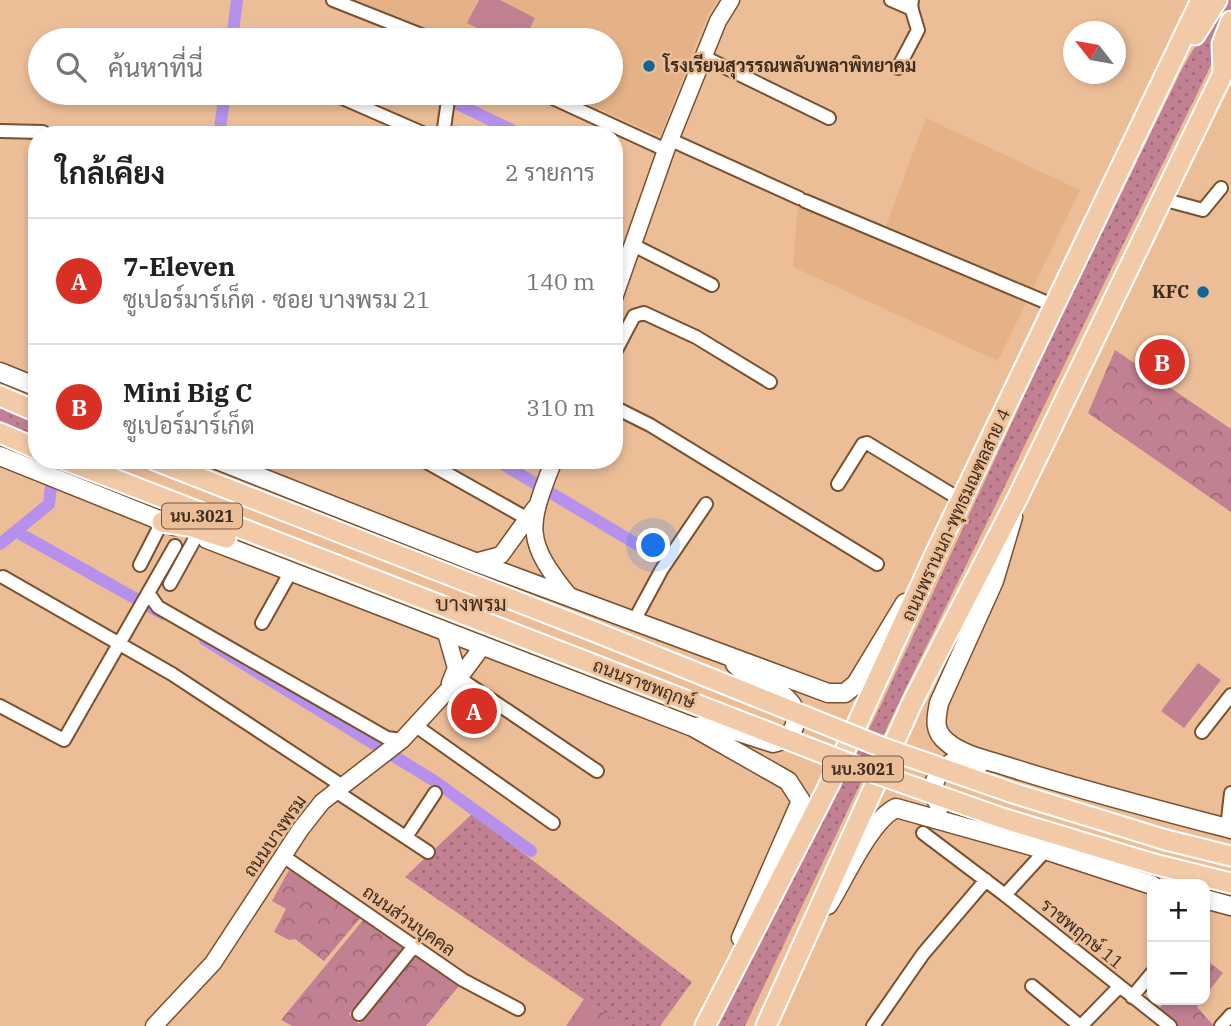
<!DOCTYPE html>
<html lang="th">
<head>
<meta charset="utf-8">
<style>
  body { margin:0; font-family:"IBM Plex Serif",Sarabun,serif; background:#f2f2f2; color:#222 }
  .controls { position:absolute; right:21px; bottom:21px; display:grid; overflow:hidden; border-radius:14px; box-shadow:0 4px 10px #0003 }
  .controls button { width:63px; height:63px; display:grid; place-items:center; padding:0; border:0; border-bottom:2px solid #e0e0e0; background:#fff; color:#222; font:35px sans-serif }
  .compass { position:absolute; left:1063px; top:21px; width:63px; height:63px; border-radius:50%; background:#fff; box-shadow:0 4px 10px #0003; rotate:301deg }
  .you { position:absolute; left:654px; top:546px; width:24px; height:24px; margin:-18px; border:5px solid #fff; border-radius:50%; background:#1a73e8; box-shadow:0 0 0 10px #1a73e833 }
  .badge { display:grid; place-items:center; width:46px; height:46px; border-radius:50%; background:#d93025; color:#fff; font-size:23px; font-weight:700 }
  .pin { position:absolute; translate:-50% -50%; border:4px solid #fff; box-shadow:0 2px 7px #0006 }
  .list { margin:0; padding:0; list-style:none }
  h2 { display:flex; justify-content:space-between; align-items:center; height:91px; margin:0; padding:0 28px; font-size:30px }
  h2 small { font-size:23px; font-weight:400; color:#767676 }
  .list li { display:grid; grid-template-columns:46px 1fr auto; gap:21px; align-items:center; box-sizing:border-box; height:126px; padding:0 28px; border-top:2px solid #e0e0e0 }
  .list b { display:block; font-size:26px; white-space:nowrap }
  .list p { margin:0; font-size:23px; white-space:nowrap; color:#767676 }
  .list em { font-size:23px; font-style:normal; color:#767676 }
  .icon { flex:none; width:38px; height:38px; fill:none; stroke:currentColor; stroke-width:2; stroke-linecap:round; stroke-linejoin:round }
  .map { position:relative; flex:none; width:1231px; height:1026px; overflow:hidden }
  .search { position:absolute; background:#fff; box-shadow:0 4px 10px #0003; left:28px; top:28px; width:595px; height:77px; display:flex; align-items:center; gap:18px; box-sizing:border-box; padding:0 24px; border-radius:38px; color:#767676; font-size:26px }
  .panel { position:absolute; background:#fff; box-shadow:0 4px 10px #0003; left:28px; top:126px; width:595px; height:343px; border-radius:28px }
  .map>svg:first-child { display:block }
</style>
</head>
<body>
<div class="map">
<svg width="1231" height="1026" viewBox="0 0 1231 1026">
  <defs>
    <pattern id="grass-dots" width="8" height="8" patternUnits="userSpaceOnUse" patternTransform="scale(1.75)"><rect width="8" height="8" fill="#c28193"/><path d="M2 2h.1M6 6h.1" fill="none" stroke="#9f6a77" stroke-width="1.8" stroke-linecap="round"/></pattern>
    <pattern id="forest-crowns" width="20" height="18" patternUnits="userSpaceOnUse" patternTransform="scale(1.75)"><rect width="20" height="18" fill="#c28193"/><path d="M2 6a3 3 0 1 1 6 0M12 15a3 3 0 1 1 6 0" fill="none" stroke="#9f6a77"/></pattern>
  </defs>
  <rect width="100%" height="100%" fill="#ecbe98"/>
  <!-- built -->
  <path fill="#e5b288" d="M350,0H717L707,16L660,136L563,93H611V40H453Z
    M926,118L1080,190L998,361L793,267L798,203L816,201L885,228Z"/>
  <!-- grass -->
  <path fill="url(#grass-dots)" d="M1222,0H1231V10L1213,61L905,690L745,1026H718L879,709L1059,321L1182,69Z
    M0,407L37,423V437L0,421Z
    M472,814L692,982L660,1026H623L405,877Z"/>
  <!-- forest -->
  <path fill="url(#forest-crowns)" d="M1115,350L1231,429V512L1088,413Z
    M289,870L361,917L324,961L295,939L289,940L274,932L286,909L272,901Z
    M363,920L404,948L349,1014L359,1024L418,954L459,986L426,1026H292L281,1020Z
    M1205,959L1223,973L1205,996Z
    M584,999L623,1026H566Z
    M1167,1000H1202L1197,1007L1214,1026H1178L1158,1010Z"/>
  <!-- pitch -->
  <path fill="#c28193" d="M479,0H500L535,18L524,40H501L467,23Z
    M1198,663L1221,680L1184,728L1161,711Z"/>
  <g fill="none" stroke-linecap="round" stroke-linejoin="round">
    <!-- canal -->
    <path stroke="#b591ec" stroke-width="12" d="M232,40L237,0
      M435,93L522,135
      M219,135L225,93
      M496,460L658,557
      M17,532L163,614
      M0,544L49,504L54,460
      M205,640L436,782L531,851"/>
    <defs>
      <path id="minor" d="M333,0L434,40
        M891,0L912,9
        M704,57L829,118
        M898,68L918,30L911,7L912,0
        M331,93L427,135
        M542,93L666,150
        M0,131L43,132
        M443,135L449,93
        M671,140L799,198
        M1162,199L1203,210L1221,188
        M805,201L1055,306
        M633,245L712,285
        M614,354L634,316L644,313L696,337L770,382
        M614,407L650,425L877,564
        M423,460L528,519
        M838,484L863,444L867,443L961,500
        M140,565L162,522
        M3,577L172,674L341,785
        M170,584L197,535
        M149,594L158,607L387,738L402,740
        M635,619L662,569L706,504
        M262,623L290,573
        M459,678L597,771
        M0,706L64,740L175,546
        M416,726L553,823
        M1202,732L1231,695
        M334,790L428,852
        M1227,828L1231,793
        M923,833L1005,895L1170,1026
        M406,837L435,793
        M283,856L463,980L518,1009
        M1005,895L1046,850
        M1032,986L1080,1026
        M1132,997L1152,973
        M359,1014L415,945
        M873,1026L923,954L986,880
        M1081,1026L1119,987
        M1221,1026L1231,1015"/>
      <path id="tertiary" d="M614,298L666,150L718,21L731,0
        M554,460C527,528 524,540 570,597
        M475,562L501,555L535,508
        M446,633L456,668L450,683
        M154,1026L213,963L300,830L322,802L402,740L459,678L482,647"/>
      <path id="secondary" d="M0,372L37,387
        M0,456L174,526
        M217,460L475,562L828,693H845L856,684L905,603
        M1013,517L994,581L939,703C936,719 933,731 947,742C963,756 992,761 1012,768C1084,791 1158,810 1231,829
        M207,539L693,727L788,781L801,801L741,938
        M693,727L717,725L773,743C783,741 790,737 794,727C807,694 751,682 735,664
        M940,806C927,788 936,771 953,762L979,765
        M1205,899L1231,906
        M828,905C844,880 870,820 896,808L1039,848L1152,885"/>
      <path id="primary" d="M1195,35L1217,0
        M1223,73L1222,44L1231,21
        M0,396L37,412
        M0,433L37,449
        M65,460L577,658
        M154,460L598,633
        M162,522L189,526L226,538
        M1166,840L1231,856
        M1154,864L1231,883
        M705,1026L830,783L936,552L1201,0
        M766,1026L913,701L1018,497L1231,57"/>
    </defs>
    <!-- minor casing -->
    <use href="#minor" stroke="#79512e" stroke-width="16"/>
    <!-- tertiary casing -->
    <use href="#tertiary" stroke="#79512e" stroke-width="19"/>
    <!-- secondary casing -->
    <use href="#secondary" stroke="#79512e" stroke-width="21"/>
    <!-- primary casing -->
    <use href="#primary" stroke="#fff" stroke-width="23"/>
    <!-- minor -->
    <use href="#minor" stroke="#fff" stroke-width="12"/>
    <!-- tertiary -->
    <use href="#tertiary" stroke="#fff" stroke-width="16"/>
    <!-- secondary -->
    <use href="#secondary" stroke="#fff" stroke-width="18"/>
    <!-- primary -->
    <use href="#primary" stroke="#f2caa7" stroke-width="19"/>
    <defs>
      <path id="primary-bridge" d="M598,633L884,748L1013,793L1166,840
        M577,658L866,770L1002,818L1154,864"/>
    </defs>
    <!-- primary-bridge casing -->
    <use href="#primary-bridge" stroke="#fff" stroke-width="23" stroke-linecap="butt"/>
    <!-- primary-bridge -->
    <use href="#primary-bridge" stroke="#f2caa7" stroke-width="19"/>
  </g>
  <!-- markers -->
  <g fill="#106697" stroke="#ecbe98" stroke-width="2.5">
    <circle cx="649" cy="66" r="7"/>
    <circle cx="1203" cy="292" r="7"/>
  </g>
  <g text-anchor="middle" stroke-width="5" stroke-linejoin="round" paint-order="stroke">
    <!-- shield labels -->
    <g fill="#ecbe98" stroke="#725843" stroke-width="2">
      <rect x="162" y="503.5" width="80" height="25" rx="5"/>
      <rect x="823" y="756.5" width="80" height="25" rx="5"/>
    </g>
    <g font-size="16" font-weight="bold" fill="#3e2d1e">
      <text x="202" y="522">นบ.3021</text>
      <text x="863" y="775">นบ.3021</text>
    </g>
    <!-- poi labels -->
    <g font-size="18" font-weight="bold" fill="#3e2d1e" stroke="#ecbe98" text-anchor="start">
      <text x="663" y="72">โรงเรียนสุวรรณพลับพลาพิทยาคม</text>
      <text x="1189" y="298" text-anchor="end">KFC</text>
    </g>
    <!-- street labels -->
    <g font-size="18" fill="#3e2d1e" stroke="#ecbe98">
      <text transform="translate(956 515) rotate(-65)" y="6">ถนนพรานนก-พุทธมณฑลสาย 4</text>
      <text transform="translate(644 684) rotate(21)" y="6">ถนนราชพฤกษ์</text>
      <text transform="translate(275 836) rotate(-55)" y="6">ถนนบางพรม</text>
      <text transform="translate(409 921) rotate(35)" y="6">ถนนส่วนบุคคล</text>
      <text transform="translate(1082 934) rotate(39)" y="6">ราชพฤกษ์ 11</text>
    </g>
    <!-- quarter labels -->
    <g font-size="21" fill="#3e2d1e" stroke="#ecbe98">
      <text x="471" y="611">บางพรม</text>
    </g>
  </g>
</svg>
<div class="controls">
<button>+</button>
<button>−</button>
</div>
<svg class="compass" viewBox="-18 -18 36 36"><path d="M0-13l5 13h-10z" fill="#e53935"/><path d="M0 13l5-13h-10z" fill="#767676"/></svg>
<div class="you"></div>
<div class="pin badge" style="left:474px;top:711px">A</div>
<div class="pin badge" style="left:1162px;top:362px">B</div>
<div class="search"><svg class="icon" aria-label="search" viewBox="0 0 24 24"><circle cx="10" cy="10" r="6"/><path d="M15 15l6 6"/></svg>ค้นหาที่นี่</div>
<section class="panel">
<h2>ใกล้เคียง<small>2 รายการ</small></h2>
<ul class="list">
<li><span class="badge">A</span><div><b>7-Eleven</b><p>ซูเปอร์มาร์เก็ต · ซอย บางพรม 21</p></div><em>140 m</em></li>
<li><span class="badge">B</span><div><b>Mini Big C</b><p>ซูเปอร์มาร์เก็ต</p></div><em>310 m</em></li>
</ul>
</section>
</div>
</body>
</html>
